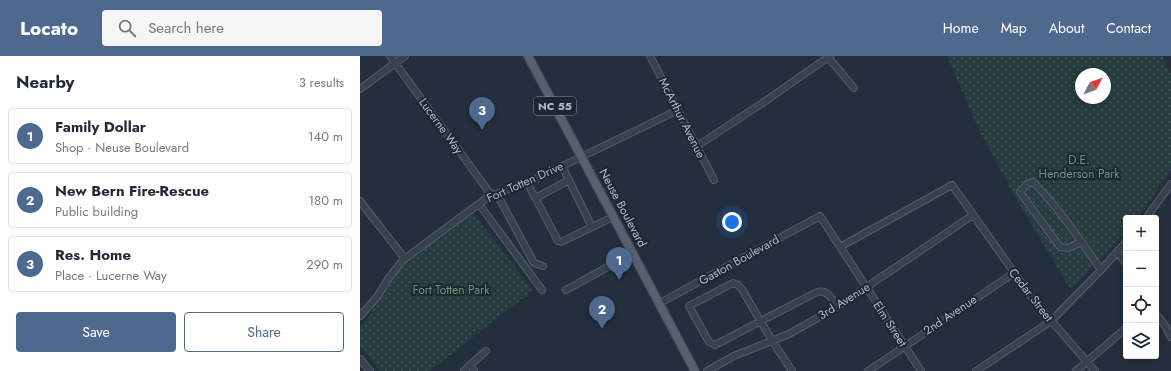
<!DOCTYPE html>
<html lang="en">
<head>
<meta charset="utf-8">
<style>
  body { margin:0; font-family:Jost,sans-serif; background:#f6f6f7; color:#1f2937 }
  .controls { position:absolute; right:12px; bottom:12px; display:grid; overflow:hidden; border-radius:4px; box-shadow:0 2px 10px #0003 }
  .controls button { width:36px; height:36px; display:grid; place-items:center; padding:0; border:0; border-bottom:1px solid #e0e1e3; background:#fff; color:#1f2937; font:20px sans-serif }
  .compass { position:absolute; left:715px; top:12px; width:36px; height:36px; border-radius:50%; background:#fff; box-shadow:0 2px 10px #0003; rotate:49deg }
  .you { position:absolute; left:372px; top:166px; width:14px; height:14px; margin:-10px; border:3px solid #fff; border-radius:50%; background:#1a73e8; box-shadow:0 0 0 6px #1a73e833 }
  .badge { display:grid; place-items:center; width:26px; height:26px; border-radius:50%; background:#4f688e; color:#fff; font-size:13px; font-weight:700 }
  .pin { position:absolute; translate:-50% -33px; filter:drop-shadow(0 1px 2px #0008) }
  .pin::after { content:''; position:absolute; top:21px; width:14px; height:12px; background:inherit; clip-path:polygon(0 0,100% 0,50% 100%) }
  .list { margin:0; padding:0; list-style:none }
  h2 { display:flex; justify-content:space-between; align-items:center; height:52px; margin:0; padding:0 16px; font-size:17px }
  h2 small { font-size:13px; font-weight:400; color:#747a83 }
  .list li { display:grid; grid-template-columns:26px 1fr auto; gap:12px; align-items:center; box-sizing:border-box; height:56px; margin:0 8px 8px; padding:0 8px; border:1px solid #e0e1e3; border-radius:4px }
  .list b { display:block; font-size:15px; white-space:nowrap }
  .list p { margin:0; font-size:13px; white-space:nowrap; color:#747a83 }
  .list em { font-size:13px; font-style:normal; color:#747a83 }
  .actions { display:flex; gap:8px; padding:12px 16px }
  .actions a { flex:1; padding:9px 0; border:1px solid #4f688e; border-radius:4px; text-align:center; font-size:14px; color:#4f688e }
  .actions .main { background:#4f688e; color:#fff }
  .icon { flex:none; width:22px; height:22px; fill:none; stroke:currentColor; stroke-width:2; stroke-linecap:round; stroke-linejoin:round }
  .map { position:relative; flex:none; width:811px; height:315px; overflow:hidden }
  header { display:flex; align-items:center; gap:24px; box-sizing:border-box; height:56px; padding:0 20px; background:#4f688e; color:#fff }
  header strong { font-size:19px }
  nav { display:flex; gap:22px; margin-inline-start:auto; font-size:14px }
  .search { width:280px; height:36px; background:#f6f6f7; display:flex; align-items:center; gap:10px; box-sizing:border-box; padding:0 14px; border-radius:4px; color:#747a83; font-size:15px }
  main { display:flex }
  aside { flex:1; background:#fff }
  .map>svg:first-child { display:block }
</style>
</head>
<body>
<header>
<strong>Locato</strong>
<div class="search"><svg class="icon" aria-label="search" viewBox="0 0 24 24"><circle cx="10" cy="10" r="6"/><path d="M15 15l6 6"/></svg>Search here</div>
<nav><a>Home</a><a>Map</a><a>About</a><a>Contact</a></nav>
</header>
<main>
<aside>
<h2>Nearby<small>3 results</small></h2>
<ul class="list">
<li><span class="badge">1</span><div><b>Family Dollar</b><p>Shop · Neuse Boulevard</p></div><em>140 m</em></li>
<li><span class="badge">2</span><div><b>New Bern Fire-Rescue</b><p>Public building</p></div><em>180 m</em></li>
<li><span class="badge">3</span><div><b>Res. Home</b><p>Place · Lucerne Way</p></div><em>290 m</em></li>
</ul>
<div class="actions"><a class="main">Save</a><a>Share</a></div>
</aside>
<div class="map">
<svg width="811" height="315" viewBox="0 0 811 315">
  <defs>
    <pattern id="park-dots" width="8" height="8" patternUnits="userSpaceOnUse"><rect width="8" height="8" fill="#263c3f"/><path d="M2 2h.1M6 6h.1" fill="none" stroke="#435659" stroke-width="1.8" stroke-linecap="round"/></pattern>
  </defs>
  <rect width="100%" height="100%" fill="#242f3e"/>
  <!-- park -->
  <path fill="url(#park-dots)" fill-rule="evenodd" d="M587,0H802L811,18V114L778,162H766V175L711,234L655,141L618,72ZM721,18H745V42H721Z
    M113,157L173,234L70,315H20L0,289V270L7,263L46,205L62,193Z"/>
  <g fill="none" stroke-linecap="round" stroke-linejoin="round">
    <defs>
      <path id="minor" d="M30,0L132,140
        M290,0L354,124
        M467,0L494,32
        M0,33L45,0
        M337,90L401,48L470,0
        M202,110L232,171
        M167,126L198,185L201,186L253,161
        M137,138L174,207L183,210
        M176,142L209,124
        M0,145L45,203
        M119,148L182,234
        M786,162L811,128
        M721,186L708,192L700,191L660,136L667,128L673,126C699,152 720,184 741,214
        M480,191L592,129L675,246L735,315
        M757,196L766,207
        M206,234L273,197
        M298,248L460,160L561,315
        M796,258L804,268L811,281
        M0,260L17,241L29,222L43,204L128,141L151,132L174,124L318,54
        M0,303L10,315
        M104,315L110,309
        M114,315L110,309L126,295
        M347,315L374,300L429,278L477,251L613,159
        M432,315C414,288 398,262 382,233L378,229L373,227L329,250L349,286L355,289L457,236C467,233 473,243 477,251
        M508,315L654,217
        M616,315L691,265L741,214L766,186
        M716,315L766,272"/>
      <path id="major" d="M168,0L335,315"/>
    </defs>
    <!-- minor casing -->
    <use href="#minor" stroke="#565f6c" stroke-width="8"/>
    <!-- major casing -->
    <use href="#major" stroke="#414a57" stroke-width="10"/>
    <!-- minor -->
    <use href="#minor" stroke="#38414e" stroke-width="6"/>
    <!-- major -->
    <use href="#major" stroke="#56606e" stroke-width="8"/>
  </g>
  <g text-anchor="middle" stroke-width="4" stroke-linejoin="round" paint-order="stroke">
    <!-- shield labels -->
    <rect fill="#1d2633" stroke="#878f9c" stroke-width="1" x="174" y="41" width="42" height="18" rx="3"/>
    <g font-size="11" font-weight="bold" fill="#b4bcc9">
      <text x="195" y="54">NC 55</text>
    </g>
    <!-- street labels -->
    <g font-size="12" fill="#b4bcc9" stroke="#1d2633">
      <text transform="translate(322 62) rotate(63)" y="4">McArthur Avenue</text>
      <text transform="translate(81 70) rotate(54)" y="4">Lucerne Way</text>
      <text transform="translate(165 126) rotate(-24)" y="4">Fort Totten Drive</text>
      <text transform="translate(263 152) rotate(62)" y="4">Neuse Boulevard</text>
      <text transform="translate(379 204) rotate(-29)" y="4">Gaston Boulevard</text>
      <text transform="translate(671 239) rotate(52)" y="4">Cedar Street</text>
      <text transform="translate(484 245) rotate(-32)" y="4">3rd Avenue</text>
      <text transform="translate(590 259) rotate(-34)" y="4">2nd Avenue</text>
      <text transform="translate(530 268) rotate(57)" y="4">Elm Street</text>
    </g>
    <!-- park labels -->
    <g font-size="12" fill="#6b9a76" stroke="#1d2633">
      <text x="719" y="108">D.E.<tspan x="719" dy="14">Henderson Park</tspan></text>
      <text x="91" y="238">Fort Totten Park</text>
    </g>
  </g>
</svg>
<div class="controls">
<button>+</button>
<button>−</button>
<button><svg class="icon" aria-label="locate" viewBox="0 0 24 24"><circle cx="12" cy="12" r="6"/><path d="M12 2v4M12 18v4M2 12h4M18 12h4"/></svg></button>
<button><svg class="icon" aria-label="layers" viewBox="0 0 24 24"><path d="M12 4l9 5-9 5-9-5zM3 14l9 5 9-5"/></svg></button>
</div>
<svg class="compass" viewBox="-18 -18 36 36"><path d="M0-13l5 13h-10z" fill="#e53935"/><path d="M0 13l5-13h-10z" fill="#747a83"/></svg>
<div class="you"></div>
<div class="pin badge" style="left:259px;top:224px">1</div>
<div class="pin badge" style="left:242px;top:273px">2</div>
<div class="pin badge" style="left:122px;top:74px">3</div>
</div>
</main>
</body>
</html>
